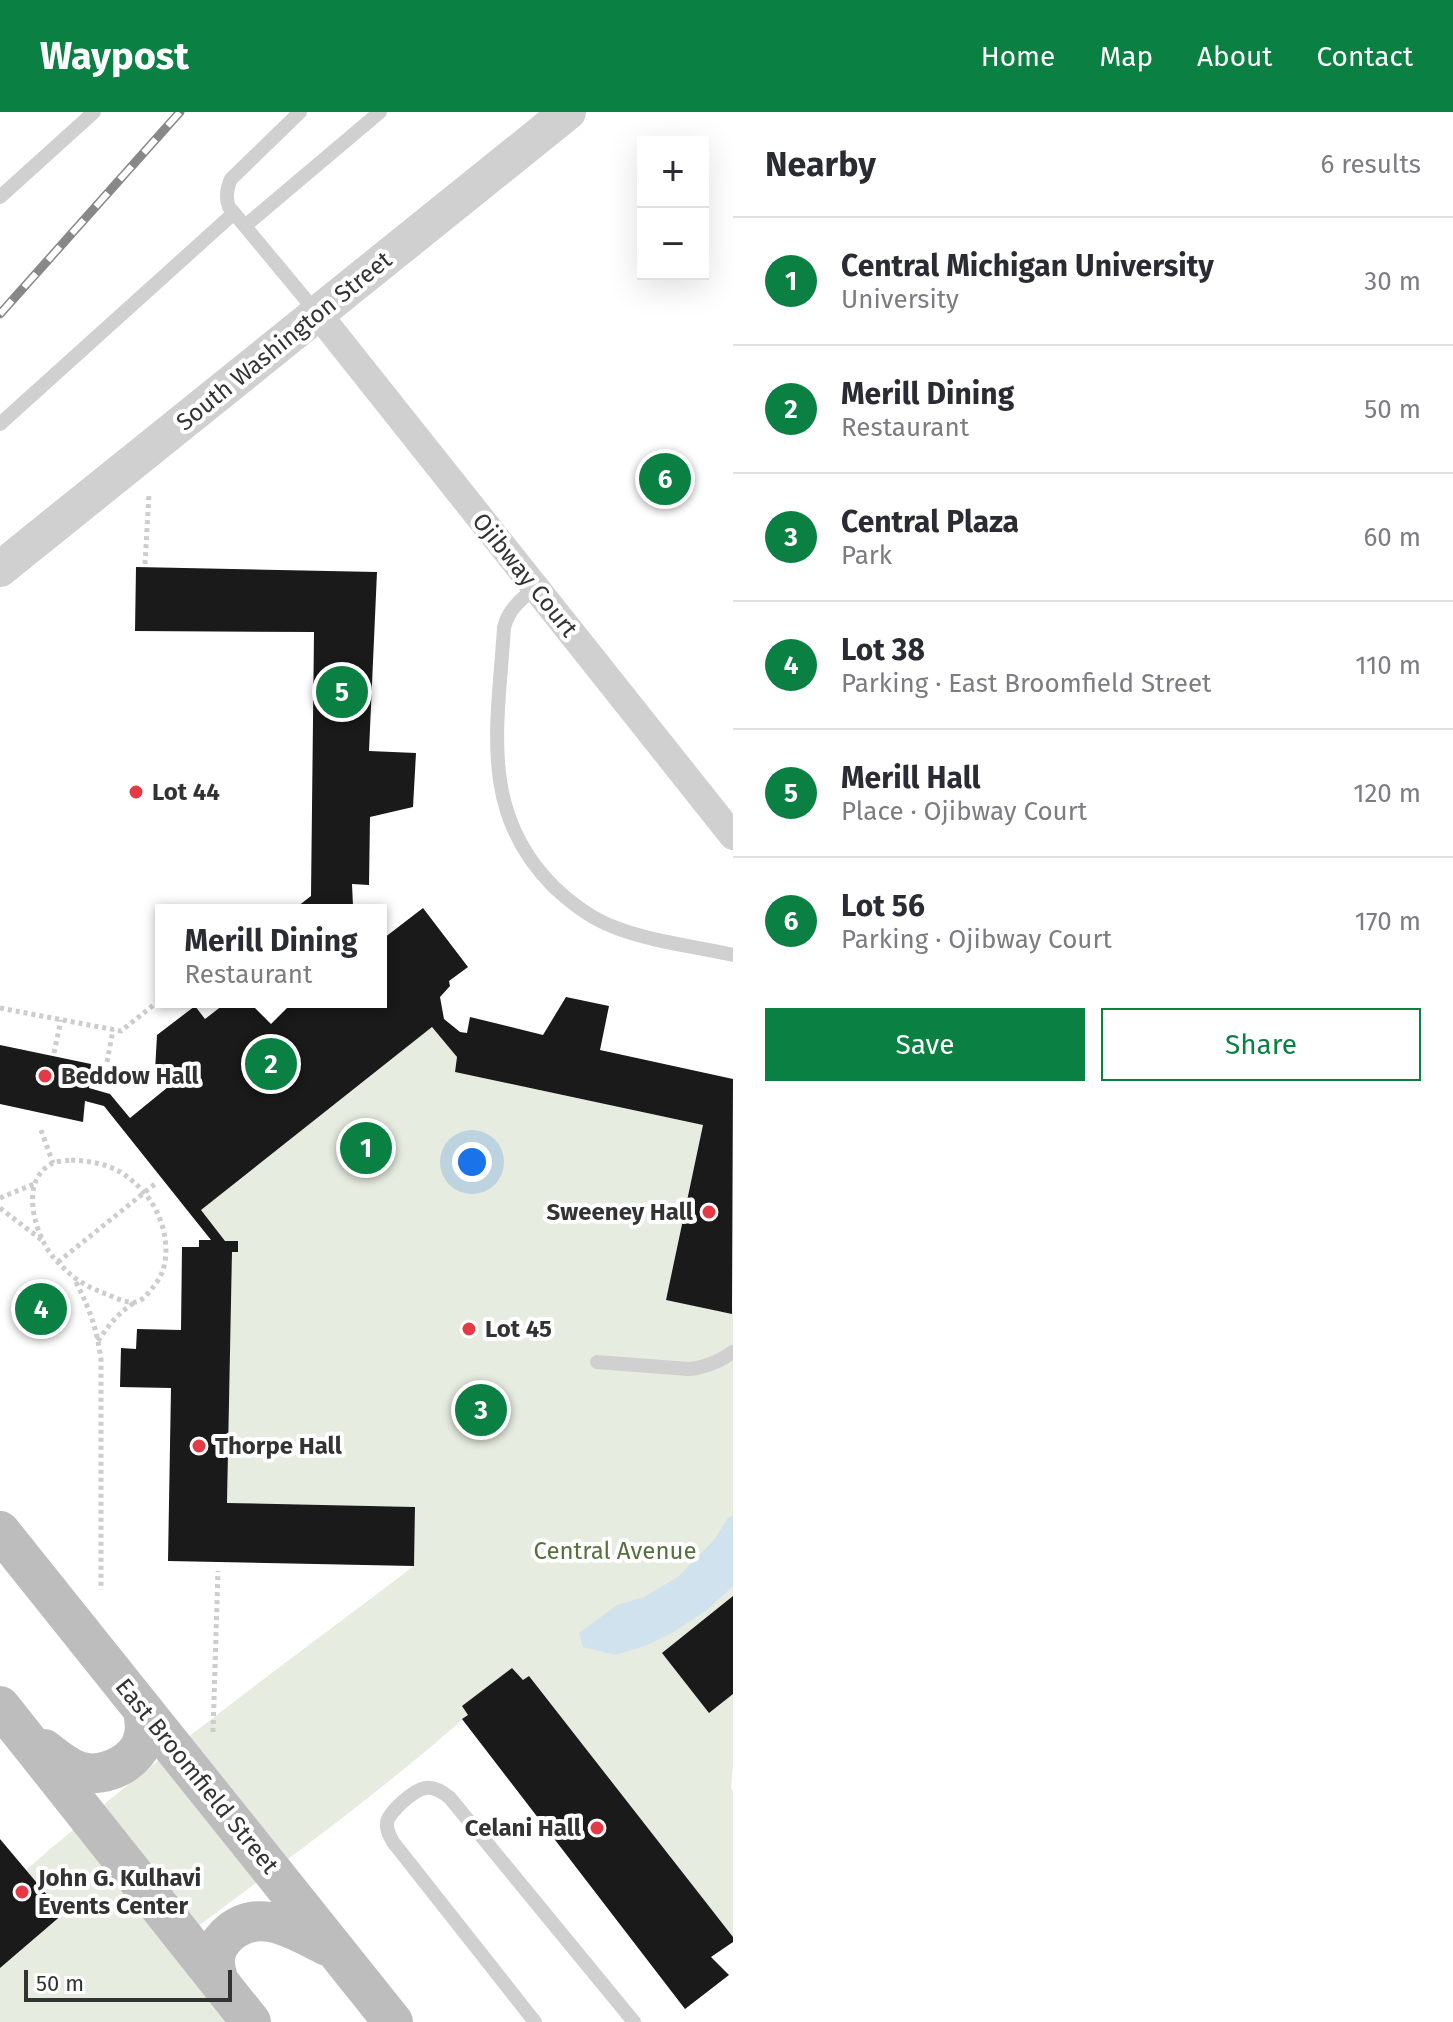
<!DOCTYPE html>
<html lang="en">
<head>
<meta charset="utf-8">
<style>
  body { margin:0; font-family:"Fira Sans",sans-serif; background:#f7f7f7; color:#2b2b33 }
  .controls { position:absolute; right:24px; top:24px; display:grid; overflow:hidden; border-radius:0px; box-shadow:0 8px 32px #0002 }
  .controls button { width:72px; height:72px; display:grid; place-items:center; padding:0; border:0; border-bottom:2px solid #e1e1e2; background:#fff; color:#2b2b33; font:40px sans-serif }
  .scale { position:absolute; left:24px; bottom:20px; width:208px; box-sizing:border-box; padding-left:8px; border:4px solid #333; border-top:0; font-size:22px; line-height:28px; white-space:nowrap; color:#333; -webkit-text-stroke:6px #fff; paint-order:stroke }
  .you { position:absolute; left:472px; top:1050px; width:28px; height:28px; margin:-20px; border:6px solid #fff; border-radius:50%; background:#1a73e8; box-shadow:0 0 0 12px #1a73e833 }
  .badge { display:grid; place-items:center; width:52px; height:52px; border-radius:50%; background:#0b8043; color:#fff; font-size:26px; font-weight:700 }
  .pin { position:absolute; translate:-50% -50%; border:4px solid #fff; box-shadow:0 2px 8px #0006 }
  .popup { position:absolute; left:155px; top:792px; width:232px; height:104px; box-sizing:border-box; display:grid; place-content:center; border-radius:0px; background:#fff; filter:drop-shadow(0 2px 6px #0005); font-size:26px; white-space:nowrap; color:#7c7c81 }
  .popup b { font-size:30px; color:#2b2b33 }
  .popup::after { content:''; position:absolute; left:50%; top:100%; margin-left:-16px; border:16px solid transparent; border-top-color:#fff }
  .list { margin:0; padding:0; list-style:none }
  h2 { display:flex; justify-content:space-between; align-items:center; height:104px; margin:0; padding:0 32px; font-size:34px }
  h2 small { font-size:26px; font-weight:400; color:#7c7c81 }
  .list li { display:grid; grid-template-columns:52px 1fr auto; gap:24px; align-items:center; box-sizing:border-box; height:128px; padding:0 32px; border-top:2px solid #e1e1e2 }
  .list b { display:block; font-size:30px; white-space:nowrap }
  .list p { margin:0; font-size:26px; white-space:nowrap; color:#7c7c81 }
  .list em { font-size:26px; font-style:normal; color:#7c7c81 }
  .actions { display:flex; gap:16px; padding:24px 32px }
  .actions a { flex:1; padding:18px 0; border:2px solid #0b8043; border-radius:0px; text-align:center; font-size:28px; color:#0b8043 }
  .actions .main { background:#0b8043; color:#fff }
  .map { position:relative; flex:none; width:733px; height:1910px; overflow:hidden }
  header { display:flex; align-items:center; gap:48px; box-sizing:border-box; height:112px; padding:0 40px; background:#0b8043; color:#fff }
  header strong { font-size:38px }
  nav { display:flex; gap:44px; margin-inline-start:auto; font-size:28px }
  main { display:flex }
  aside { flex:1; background:#fff }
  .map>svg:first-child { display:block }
</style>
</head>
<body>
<header>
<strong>Waypost</strong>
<nav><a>Home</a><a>Map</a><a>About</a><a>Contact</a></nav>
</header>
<main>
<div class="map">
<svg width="733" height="1910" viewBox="0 0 733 1910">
  <rect width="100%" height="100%" fill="#fff"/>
  <!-- green -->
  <path fill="#e6ecdf" d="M432,915L457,945L455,960L703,1013L666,1187L732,1201L733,1196V1486L666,1546L709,1600L733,1582V1652L731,1676L733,1679V1825L529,1564L523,1568L512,1556C498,1571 485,1588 470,1601C380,1681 281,1752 185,1824L253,1910H0V1856L63,1802L26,1758C150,1650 283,1553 414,1454L415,1395L227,1391L232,1140H238V1130L225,1129L201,1098Z"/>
  <!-- water -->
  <path fill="#cfe2ee" d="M733,1403V1474L708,1497L672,1521L645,1534L615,1543L583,1535L579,1521L617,1493L644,1485L678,1465L714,1428L728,1406Z"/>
  <!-- building -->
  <path fill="#1a1a1a" d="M136,455L377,460L369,639L416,641L413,695L370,705L369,773L352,772L353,794L356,798H293L311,784L314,520L135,519Z
    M423,796L468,855L449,869L450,874L440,885L444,907L460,920L467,921L470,905L543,923L566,885L609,894L600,938L733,967L732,1202L666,1188L703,1013L455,960L457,945L432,915L201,1098L225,1129H238V1140H232L227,1391L415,1395L414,1454L168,1449L171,1276L120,1275L121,1236L136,1237L137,1217L181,1218L182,1135H199V1128H211L104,994L85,989L83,1010L0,992V933L91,952L89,976L110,982L130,1006L168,975L155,959L157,923L195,894L205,907L227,890H381V822L384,826Z
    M733,1484V1582L709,1601L662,1541Z
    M512,1556L523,1568L529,1564L733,1825V1830L711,1845L729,1863L685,1897L462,1607L468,1603L462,1594Z
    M0,1727L63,1802L0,1856Z"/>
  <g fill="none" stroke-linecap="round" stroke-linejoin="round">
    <!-- path -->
    <path stroke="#cdcdcd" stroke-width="5" stroke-dasharray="4 4" stroke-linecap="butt" d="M145,452L149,382
      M0,896L121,919L161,887
      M54,941L61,908
      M107,950L113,918
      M41,1018L53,1051
      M71,1048C103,1050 120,1055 142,1078C165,1102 176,1148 154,1174C149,1180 144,1188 136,1190C127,1192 114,1185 106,1182C93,1177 80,1171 69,1161C60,1153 51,1144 45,1133C32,1109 22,1066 53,1051C58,1049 66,1049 71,1048Z
      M0,1086L34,1072
      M0,1096L43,1129
      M58,1150L155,1072
      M76,1170C90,1198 97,1217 101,1248V1478
      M98,1229C109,1213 118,1201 134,1191
      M213,1620L218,1459"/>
    <!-- service -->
    <path stroke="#d0d0d0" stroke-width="14" d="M300,0L231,67C227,76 225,85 229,95L317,201
      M0,85L94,0
      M245,114L380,0
      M0,312L234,101
      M535,476C520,488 508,498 504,516C498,612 478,700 554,775C571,791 592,807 614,815C652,830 694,834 733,843
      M597,1250L688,1257C706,1256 719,1250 733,1240
      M535,1910L393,1730C390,1724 386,1718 387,1711C388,1700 415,1677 426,1676C434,1675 444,1681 450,1686L634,1910"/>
    <!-- minor -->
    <path stroke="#d0d0d0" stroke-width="28" d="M318,202L733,724"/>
    <!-- tertiary -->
    <path stroke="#d0d0d0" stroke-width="36" d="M0,457L568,0"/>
    <!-- secondary -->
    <path stroke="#bdbdbd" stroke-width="40" d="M0,1419L393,1910
      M0,1594L251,1910
      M44,1637C55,1645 67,1656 81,1660C105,1666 140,1650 144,1623C146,1615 144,1606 143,1598
      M219,1870C213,1851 212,1838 227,1823C259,1793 296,1819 327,1834"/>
    <defs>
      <path id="rail" d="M0,202L180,0"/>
    </defs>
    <!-- rail casing -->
    <use href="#rail" stroke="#888" stroke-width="9"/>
    <!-- rail -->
    <use href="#rail" stroke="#fff" stroke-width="6" stroke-dasharray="18" stroke-linecap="butt"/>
  </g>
  <!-- markers -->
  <g fill="#e63946" stroke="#fff" stroke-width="3">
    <circle cx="136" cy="680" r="8"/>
    <circle cx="45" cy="964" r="8"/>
    <circle cx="709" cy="1100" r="8"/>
    <circle cx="469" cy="1217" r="8"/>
    <circle cx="199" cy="1334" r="8"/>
    <circle cx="597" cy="1716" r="8"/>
    <circle cx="22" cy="1780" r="8"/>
  </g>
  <g text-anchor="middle" stroke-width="8" stroke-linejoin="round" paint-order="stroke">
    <!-- street labels -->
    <g font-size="24" fill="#333" stroke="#fff">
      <text transform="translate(284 229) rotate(-39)" y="8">South Washington Street</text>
      <text transform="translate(525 463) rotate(51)" y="8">Ojibway Court</text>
      <text transform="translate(197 1664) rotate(51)" y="8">East Broomfield Street</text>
    </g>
    <!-- poi labels -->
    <g font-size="24" font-weight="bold" fill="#333" stroke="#fff" text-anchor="start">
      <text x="152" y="688">Lot 44</text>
      <text x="61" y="972">Beddow Hall</text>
      <text x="693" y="1108" text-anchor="end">Sweeney Hall</text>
      <text x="485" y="1225">Lot 45</text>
      <text x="215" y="1342">Thorpe Hall</text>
      <text x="581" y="1724" text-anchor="end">Celani Hall</text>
      <text x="38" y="1774">John G. Kulhavi<tspan x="38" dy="28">Events Center</tspan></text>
    </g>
    <!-- park labels -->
    <g font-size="24" fill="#56703f" stroke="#fff">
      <text x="615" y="1447">Central Avenue</text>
    </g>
  </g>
</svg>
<div class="controls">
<button>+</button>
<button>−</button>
</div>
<div class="scale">50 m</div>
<div class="you"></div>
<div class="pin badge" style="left:366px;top:1036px">1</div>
<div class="pin badge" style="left:271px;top:952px">2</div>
<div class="popup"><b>Merill Dining</b>Restaurant</div>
<div class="pin badge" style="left:481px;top:1298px">3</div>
<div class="pin badge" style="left:41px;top:1197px">4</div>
<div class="pin badge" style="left:342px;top:580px">5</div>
<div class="pin badge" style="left:665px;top:367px">6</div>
</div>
<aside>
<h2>Nearby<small>6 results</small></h2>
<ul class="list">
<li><span class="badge">1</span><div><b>Central Michigan University</b><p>University</p></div><em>30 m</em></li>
<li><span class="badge">2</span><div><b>Merill Dining</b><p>Restaurant</p></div><em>50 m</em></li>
<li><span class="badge">3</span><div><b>Central Plaza</b><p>Park</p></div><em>60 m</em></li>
<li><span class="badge">4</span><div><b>Lot 38</b><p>Parking · East Broomfield Street</p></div><em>110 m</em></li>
<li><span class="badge">5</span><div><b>Merill Hall</b><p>Place · Ojibway Court</p></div><em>120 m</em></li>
<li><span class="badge">6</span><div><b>Lot 56</b><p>Parking · Ojibway Court</p></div><em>170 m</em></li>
</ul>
<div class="actions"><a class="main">Save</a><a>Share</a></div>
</aside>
</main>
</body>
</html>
